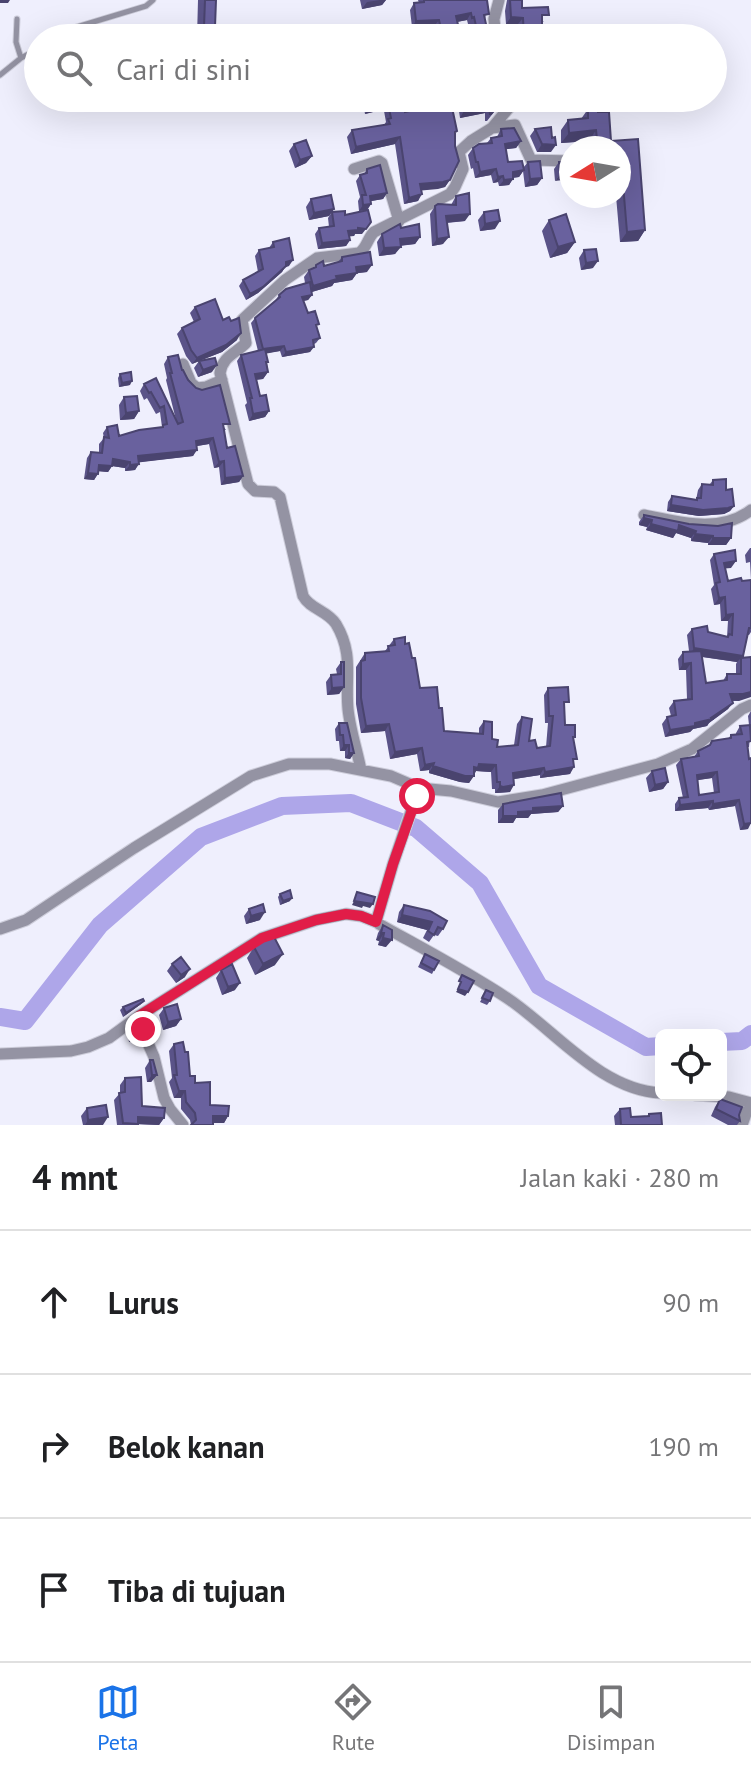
<!DOCTYPE html>
<html lang="id">
<head>
<meta charset="utf-8">
<style>
  body { margin:0; font-family:"PT Sans",sans-serif; background:#f6f6f6; color:#202124 }
  .controls { position:absolute; right:24px; bottom:24px; display:grid; overflow:hidden; border-radius:12px; box-shadow:0 8px 32px #0002 }
  .controls button { width:72px; height:72px; display:grid; place-items:center; padding:0; border:0; border-bottom:2px solid #e0e0e0; background:#fff; color:#202124; font:40px sans-serif }
  .compass { position:absolute; left:559px; top:136px; width:72px; height:72px; border-radius:50%; background:#fff; box-shadow:0 8px 32px #0002; rotate:259deg }
  .stop { position:absolute; width:24px; height:24px; margin:-18px; border:6px solid #e11d48; border-radius:50%; background:#fff }
  .stop.end { background:#e11d48; border-color:#fff; box-shadow:0 2px 8px #0008 }
  .list { margin:0; padding:0; list-style:none }
  h2 { display:flex; justify-content:space-between; align-items:center; height:104px; margin:0; padding:0 32px; font-size:34px }
  h2 small { font-size:26px; font-weight:400; color:#757577 }
  .list li { display:grid; grid-template-columns:52px 1fr auto; gap:24px; align-items:center; box-sizing:border-box; height:144px; padding:0 32px; border-top:2px solid #e0e0e0 }
  .list b { display:block; font-size:30px; white-space:nowrap }
  .list em { font-size:26px; font-style:normal; color:#757577 }
  .icon { flex:none; width:44px; height:44px; fill:none; stroke:currentColor; stroke-width:2; stroke-linecap:round; stroke-linejoin:round }
  .map { position:relative; flex:none; width:751px; height:1125px; overflow:hidden }
  .search { position:absolute; background:#fff; box-shadow:0 8px 32px #0002; left:24px; right:24px; top:24px; height:88px; display:flex; align-items:center; gap:20px; box-sizing:border-box; padding:0 28px; border-radius:44px; color:#757577; font-size:30px }
  .sheet { height:536px; background:#fff }
  nav { display:flex; justify-content:space-around; align-items:center; box-sizing:border-box; height:112px; border-top:2px solid #e0e0e0; background:#fff; font-size:22px; color:#757577 }
  nav a { display:grid; justify-items:center; gap:4px }
  nav .on { color:#1a73e8 }
  .map>svg:first-child { display:block }
</style>
</head>
<body>
<div class="map">
<svg width="751" height="1125" viewBox="0 0 751 1125">
  <rect width="100%" height="100%" fill="#efeffd"/>
  <g fill="none" stroke-linecap="round" stroke-linejoin="round">
    <!-- river -->
    <path stroke="#aea6e9" stroke-width="18" d="M0,1017L25,1021L100,925L201,837L282,806L351,803L416,828L480,883L539,986L646,1047L661,1046
      M721,1042L742,1041L751,1034"/>
    <defs>
      <path id="service" d="M17,19L16,42L21,58
        M56,38L70,29L146,6L153,0
        M0,75L21,58L38,49"/>
      <path id="minor" d="M496,38L494,19L499,0
        M511,98L512,104L492,128L515,125L531,160L571,161
        M354,169L379,161L382,163L399,221
        M183,364L191,383L197,388L206,387L222,380
        M644,515C679,522 720,534 751,510
        M361,770C357,750 350,729 348,709C345,677 354,654 336,624C328,611 310,609 303,596L280,497L274,492L255,491L248,484L220,373C223,356 235,354 246,343L242,320L285,280L317,258L359,253C367,248 367,239 374,232L450,194L455,187L463,169L459,152L471,141L492,128
        M379,924C422,948 466,971 507,998C554,1029 600,1090 661,1093
        M0,929L26,920L134,848L251,776L289,764H330L391,776L419,788L451,791L498,802L542,795L658,764L692,749L742,709L751,705
        M0,1054L71,1051L88,1047L109,1038L139,1016
        M695,1095L729,1097L751,1103
        M183,1125L170,1109L164,1098L154,1057L147,1041L139,1016L262,938L316,920L346,914L361,916L376,922L393,864L419,788
        M742,1125L750,1103"/>
    </defs>
    <!-- service casing -->
    <use href="#service" stroke="#cdcdda" stroke-width="7"/>
    <!-- minor casing -->
    <use href="#minor" stroke="#cdcdda" stroke-width="13"/>
    <!-- service -->
    <use href="#service" stroke="#9493a3" stroke-width="5"/>
    <!-- minor -->
    <use href="#minor" stroke="#9493a3" stroke-width="11"/>
  </g>
  <!-- wall -->
  <path fill="#5a5388" fill-rule="evenodd" d="M198,0H216L208,38L197,37Z
    M360,0H386L382,5L362,9Z
    M418,0H487L485,20L489,38H468L472,36L470,24H468L467,20L457,22L460,38H437L434,26L412,27L410,10L414,3H419Z
    M507,0H522V8L544,22H542V35L583,38H519L518,24H506L505,11Z
    M367,98L391,103L405,112L417,109L416,98H450L455,134L452,176L445,187L422,190L418,201L404,204L395,144L351,154L347,137L352,130L384,125L386,122L384,111L385,109L365,114L363,103Z
    M457,98H505L487,121H485V113L460,118Z
    M598,108V112H609L611,141L638,139L645,230L638,241L620,242L616,196H619V148H590L589,141L561,143V130L568,120L581,119L588,109Z
    M501,129L521,141L516,148L506,149L508,162L523,168L528,162L542,178L537,185L525,187L523,171L519,177L513,178L509,185L499,186L498,182L493,183L491,175L475,178L473,168L471,169L468,155L473,148L487,143L491,138L497,137Z
    M535,129L551,152H537L530,136Z
    M294,144L312,156L306,163L295,168L289,151Z
    M559,162H571L555,181L554,169Z
    M367,169L387,193L383,199L371,201V204L367,210L359,211L358,201L360,197L356,181L360,175L364,174Z
    M456,196L465,221L447,223L443,244L432,246L430,214L435,206L451,205Z
    M311,199L334,209L329,216L309,220L306,207Z
    M332,212L345,215L362,234H355L354,236H349L350,240L346,246L318,249L315,234L319,228L329,227L328,218Z
    M484,212L495,229L480,231L478,220Z
    M549,220L575,242L567,253L550,258L542,231Z
    M401,228L420,237L415,244L400,246L395,254L379,256L377,242L382,234Z
    M273,242L289,266L285,267L282,272L258,293L246,300L239,286L243,280L258,272L255,256L259,250L269,248Z
    M584,250L593,268L581,270L579,258Z
    M342,257L367,272L357,273L352,280L334,283L332,286L312,292V295L308,300L303,301L308,313L317,327L320,338L316,343L314,344L310,352L282,357L280,351L266,353L268,372L263,379L256,380L260,396L269,411L265,417L249,421L245,405L247,403L237,361L241,355L258,351L251,323L255,318L275,301L279,295L305,283L304,277L309,270L314,268L316,265L324,266L338,262Z
    M195,307L223,320L237,340L222,352L201,360L212,372L198,377L194,368L199,361L192,364L186,356L177,334L182,328L194,322L190,313Z
    M168,357L182,370L226,430H224L227,448L243,476L239,482L221,485L219,467L214,468L209,444L197,446L193,456L139,462L135,470L125,471V468L112,466L108,472L99,471L94,480L84,479L87,458L91,452L99,453V444L104,438L103,433L107,427L119,436L162,427L160,412L156,414L147,398L144,400L140,391L144,384L176,420L166,380L167,378L164,364Z
    M120,374L130,385L119,387L118,378Z
    M124,397L139,411L134,419L120,420L119,405Z
    M713,480L726,490L734,506L730,511L724,514L699,516L667,511L668,502L672,496L696,500L698,490L702,484H710Z
    M644,515L731,538L726,545H708V543L691,541V538L676,533L673,538L646,530L647,527L639,525V522Z
    M750,548H751V580L750,562L746,563L745,555Z
    M714,554L731,568H725L728,581L751,580V632L749,635H747L741,658L751,657L739,701H732L728,709L709,723L707,726L693,729L690,732L665,737L662,724L667,717L671,716L669,708L674,701L687,699L686,670H679L678,659L683,652L689,651L687,635L692,629L727,637L728,621H721L720,604L714,605L711,589L714,585L710,560ZM702,657L737,662L736,664V674H727L723,681L706,683Z
    M394,639L405,644L420,688L439,708L444,731L479,734V728L484,721L492,739L497,747L514,745L517,724L522,717L529,741L537,748L546,747L548,723H545L544,695L548,688L564,709L565,725L573,738L574,763L570,774L540,778V775L514,779L510,792L498,793H495V789H492L491,772L476,771L469,783L460,782L429,773V770L420,771L417,754L390,759L385,731L361,733L356,704V667L365,653L385,651Z
    M341,662L344,687L339,694L327,695L326,682L331,675L337,674L336,669Z
    M751,711V725L749,747H747L748,829L740,830L735,806L709,810L708,808L675,811V804L679,798H683L676,765L681,759L694,757L698,751L728,739L731,735H736V733L740,726L749,725L748,716ZM712,778L714,793L699,795L697,780Z
    M339,723L354,753L350,759L345,758V751H340L339,741H336L335,729Z
    M652,771L668,782L663,789L649,792L646,778Z
    M503,804L563,806L558,812L531,814L528,818H516L513,823H498V810Z
    M280,894L290,901L280,905L278,897Z
    M404,905L443,929L438,936L434,935L429,942L423,938L427,930L397,922L399,912Z
    M249,909L260,920L246,924L244,916Z
    M383,925L386,947L378,945L379,941L376,940L378,933Z
    M254,947L275,965L255,975L247,958Z
    M425,954L434,970L432,974L418,967Z
    M172,964L185,977L176,983L167,971Z
    M221,970L235,990L222,995L216,978Z
    M486,990L490,1001L487,1005L480,1002Z
    M141,1004L123,1017L120,1010L123,1007Z
    M164,1008L181,1019L176,1026L163,1030L159,1015Z
    M133,1027L143,1033L138,1041L129,1042L128,1035Z
    M174,1044L190,1076L210,1105L228,1116L224,1123H213L191,1125L190,1120L181,1109V1098H174L169,1082L172,1078L169,1051Z
    M150,1060L157,1075L151,1082H147L145,1068Z
    M125,1078L142,1106L164,1118L159,1125L138,1124V1125H117L114,1100L120,1093V1085Z
    M720,1099L739,1115L740,1121L737,1125H728L711,1116L715,1107Z
    M87,1108L103,1125H83L81,1116Z
    M620,1109L631,1117L647,1116L649,1114L662,1125H615L614,1116Z"/>
  <!-- shaded-wall -->
  <path fill="#4a446f" d="M0,0H10L8,3H0Z
    M380,0H386L382,5L362,9L367,2Z
    M471,13L467,20L451,23L456,16Z
    M511,17L523,18L518,24H506Z
    M439,20L434,26L412,27L416,21Z
    M204,27H215L208,38L197,37Z
    M391,103L385,109L365,114L369,108Z
    M489,107L485,113L460,118L464,111Z
    M596,130L589,141L561,143L569,133Z
    M400,137L395,144L351,154L356,147Z
    M521,141L516,148L500,150L505,144Z
    M542,144L556,145L551,152H537Z
    M312,156L306,163L295,168L300,160Z
    M496,169L491,175L475,178L480,172Z
    M524,170L519,177L508,178L513,172Z
    M571,172V179L555,181L560,174Z
    M503,176L498,182L493,183L498,177Z
    M542,178L537,185L525,187L530,179Z
    M513,179L509,185L499,186L504,180Z
    M450,180L445,187L438,189L416,191L420,184Z
    M387,193L383,199L366,202L370,196Z
    M422,194L418,201L404,204L409,198Z
    M371,204L367,210L359,211L363,205Z
    M334,209L329,216L309,220L314,213Z
    M470,214L465,221L441,223L446,216Z
    M500,221L495,229L480,231L485,224Z
    M358,228L366,229L362,234H355L354,236L344,237L348,231Z
    M645,230L638,241L620,242L627,232Z
    M420,237L415,244L395,246L400,239Z
    M449,237L443,244L432,246L437,239Z
    M350,240L346,246L318,249L322,243Z
    M575,242L567,253L550,258L558,247Z
    M401,247L395,254L379,256L384,248Z
    M293,260L289,266L285,267L282,272L258,293L246,300L250,294L286,262Z
    M598,261L593,268L581,270L586,263Z
    M372,265L367,272L351,274L356,267Z
    M357,273L352,280L334,283L332,286L308,293L313,286L336,276Z
    M312,295L308,300L298,302L302,297Z
    M241,333L237,340L222,352L192,364L197,358Z
    M284,346L280,351L259,355L263,349Z
    M314,347L310,352L282,357L286,352Z
    M217,365L212,372L198,377L203,370Z
    M268,372L263,379L251,380L255,374Z
    M132,381L130,385L119,387L122,383Z
    M139,411L134,419L120,420L126,413Z
    M269,411L265,417L249,421L253,414Z
    M213,438L209,444L191,447L196,441Z
    M197,450L193,456L134,463L138,456Z
    M113,459L130,462L125,468L112,466L108,472L95,471L99,465Z
    M224,461L219,467L214,468L219,462Z
    M139,464L135,470L125,471L130,465Z
    M88,473L98,474L94,480L84,479Z
    M243,476L239,482L221,485L225,478Z
    M671,505L734,506L730,511L724,514L699,516L667,511Z
    M644,518L652,520L647,527L639,525Z
    M651,524L679,525L696,531L691,538L676,533L673,538L646,530Z
    M695,534L713,536L708,543L691,541Z
    M713,538H731L726,545H708Z
    M736,561L731,568L719,569L724,563Z
    M725,597L720,604L714,605L719,598Z
    M733,614L728,621H721L726,615Z
    M694,648L743,656L737,662L690,655Z
    M691,663L686,670H679L683,664Z
    M344,687L339,694L327,695L332,688Z
    M751,692V697L739,701L725,700L730,694Z
    M733,703L728,709L709,723L707,726L693,729L690,732L665,737L670,730L711,718Z
    M389,724L385,731L361,733L366,726Z
    M344,745H349L345,751H340Z
    M422,748L417,754L390,759L395,752Z
    M349,753H354L350,759L345,758Z
    M434,763L429,770L420,771L425,765Z
    M479,764L496,765L491,772L476,771L474,775V767Z
    M433,766L474,776L469,783L460,782L429,773Z
    M574,767L570,774L540,778L545,772Z
    M544,768L540,775L508,780L513,773Z
    M717,772L712,778L692,781L697,775Z
    M668,782L663,789L649,792L655,785Z
    M514,785L510,792L495,793L500,786Z
    M739,800L735,806L709,810L713,804Z
    M713,801L708,808L675,811L680,805Z
    M563,806L558,812L531,814L528,818H516L513,823H498L503,816L533,808Z
    M751,823L748,829L740,830L744,824Z
    M292,898L290,901L280,905L283,901Z
    M354,901L365,902L373,904L370,908L363,906L362,908L352,905Z
    M265,912L260,920L246,924L251,916Z
    M402,915L432,922L427,930L397,922Z
    M381,933H384L379,941L376,940Z
    M383,938L392,940L386,947L378,945Z
    M283,954L275,965L255,975L263,964Z
    M190,969L185,977L176,983L181,975Z
    M240,983L235,990L222,995L228,987Z
    M458,989L468,992L465,996L456,992Z
    M144,1001L141,1004L123,1017L126,1013Z
    M181,1019L176,1026L163,1030L168,1022Z
    M143,1033L138,1041L129,1042L135,1035Z
    M152,1075H157L151,1082H147Z
    M179,1091H185L181,1098H174Z
    M213,1116H228L224,1123H208Z
    M108,1117L103,1125H85L88,1120Z
    M138,1117L164,1118L159,1125L134,1124Z"/>
  <!-- building -->
  <path fill="#69619e" stroke="#4a446f" stroke-width="2" fill-rule="evenodd" d="M205,0H216L215,27H204Z
    M424,0H487L489,14L484,15L489,38H469V37L478,35L474,17L472,18L471,13L456,16L461,38H443L439,20L416,21L414,3L424,2Z
    M510,0H522V8L548,7L549,15H542V35L583,34V38H524L523,18L511,17Z
    M367,98H390L391,103L369,108Z
    M421,98H450L457,131L455,132V146L459,161L450,180L443,182L420,184L422,194L409,198L400,137L356,147L352,130L390,124L388,119L391,118L388,104L403,101L405,112L423,108Z
    M462,98H505L491,114H490L489,107L464,111Z
    M598,108V112H609L611,141L638,139L645,230L627,232L623,184H619V148H598L596,130L569,133L568,120L588,118V109Z
    M551,127L552,138L555,137L556,145L542,144L535,129Z
    M514,128L521,141L505,144L508,162L522,161L524,170L513,172V179L504,180L503,176L498,177L496,169L480,172L478,162H476L473,148L479,144L492,143L491,138L502,136L501,129Z
    M306,140L312,156L300,160L294,144Z
    M540,161L542,178L530,179L528,162Z
    M559,162H571V172L560,174Z
    M380,165L387,193L370,196L371,204L363,205L362,195H366L360,175L367,173V169Z
    M469,193L470,214L446,216L449,237L437,239L435,206L438,204L456,205V196Z
    M331,195L334,209L314,213L311,199Z
    M368,210L371,222L366,229L358,228V230L348,231L350,240L322,243L319,228L334,226L332,212L345,211V215Z
    M498,210L500,221L485,224L484,212Z
    M566,214L575,242L558,247L549,220Z
    M400,224L401,228L419,224L420,237L400,239L401,247L384,248L382,234Z
    M289,238L293,260L286,262V266L263,287L250,294L243,280L263,269L259,250L274,247L273,242Z
    M596,249L598,261L586,263L584,250Z
    M370,252L372,265L356,267L357,273L336,276L337,279L313,286L309,270L316,267V265L323,261L324,266L342,261V257Z
    M310,282L312,295L302,297L308,313L315,311L319,324L316,325L320,338L313,340L314,347L286,352L284,346L263,349L255,318L280,297L279,295L286,289Z
    M215,299L223,320L229,317L231,321L239,318L241,333L226,345L197,358L191,350L182,328L200,319L195,307Z
    M265,349L268,362H266L268,372L255,374L260,396L266,395L269,411L253,414L250,398H252L241,355Z
    M178,355L182,370H183L188,380L196,388L202,390L220,385L230,424H223L227,448L235,446L243,476L225,478L224,461L219,462L213,438L196,441L197,450L138,456L139,464L130,465V462L113,459L112,466L99,465L98,474L88,473L91,452L102,453L104,437L109,438L107,427L117,425L119,436L139,430L163,427V425L167,424L164,406L160,408L151,392L149,393L144,384L156,378L178,424L183,422L170,373H172L168,357Z
    M215,358L217,365L203,370L199,361Z
    M131,372L132,381L122,383L120,374Z
    M137,396L139,411L126,413L124,397Z
    M726,479V490L732,489L734,506L728,508L703,510L671,505L672,496L697,500V498H701L702,484L713,485V480Z
    M644,515L689,524L718,526L732,523L731,538H713V536L695,534L696,531L679,525L678,531L651,524L652,520L644,518Z
    M735,550L736,561L724,563L728,581L741,578L742,581L751,580V628H749L743,656L694,648L692,629L707,626L708,632L728,637L729,634L732,635L733,614L726,615L725,597L719,598L716,583L720,582L714,554Z
    M405,637V644L409,643L412,658H415L420,688L437,687L439,708H442L444,731L483,734L484,721L492,722V739L498,740L497,747L518,745L522,717L532,719L529,741L535,740L537,748L550,746L553,716H549L548,688L568,687L569,702H564L565,725H575V737H573L577,759H573L574,767L545,772L544,768L513,773L514,785L503,787L500,786V782H497L496,765L479,764L478,768L474,767V776H465L433,766L434,763L425,765L422,748L395,752L389,724L366,726L361,698V661L365,660V653L389,651L388,646L395,645L394,639Z
    M701,651L706,683L727,680V674H741V658L751,657V692L743,694H730L733,703L711,718L712,719L695,723V726L670,730L667,717L676,715L674,701L692,699L691,663L683,664V652Z
    M341,662H344V687L332,688L331,675L341,674Z
    M339,723H347L354,753H349V745H344L343,735H340Z
    M750,725L751,741L747,742L749,759L751,758V823L744,824L739,800L713,804V801L680,805L679,798L688,797L681,759L699,756L698,751L710,745L712,741L731,738V735L742,734L740,726ZM717,772L719,792L699,795L697,775Z
    M665,768L668,782L655,785L652,771Z
    M561,793L563,806L533,808V811L518,812V816H503V804Z
    M290,890L292,898L283,901L280,894Z
    M357,892L375,897L373,904L354,901Z
    M263,904L265,912L251,916L249,909Z
    M404,905L430,911L447,921L443,929L438,927L434,935L428,931L432,922L402,915Z
    M383,925L392,930V940L383,938L384,933H381Z
    M273,935L283,954L263,964L254,947Z
    M425,954L439,961L434,970L421,963Z
    M181,957L190,969L181,975L172,964Z
    M232,964L240,983L228,987L221,970Z
    M462,975L474,981L468,992L458,989L461,982L459,981Z
    M486,990L493,993L490,1001L482,998Z
    M143,999L144,1001L126,1013L123,1007Z
    M177,1004L181,1019L168,1022L164,1008Z
    M140,1022L143,1033L135,1035L133,1027Z
    M183,1042L185,1052H188L190,1076H195V1083L210,1082V1105L229,1106L228,1116H213V1125H191L196,1120L195,1113L186,1102L185,1091H179L174,1075H177L174,1044Z
    M150,1060H153L157,1075H152Z
    M141,1077L142,1106L165,1108L164,1118L138,1117V1124L123,1123L119,1093L125,1092V1078Z
    M720,1099L742,1107L739,1115L740,1121L716,1109Z
    M106,1105L108,1117L88,1120L87,1108Z
    M630,1108L631,1117L649,1116V1114L661,1113L662,1125H621L620,1109Z"/>
  <g fill="none" stroke-linecap="round" stroke-linejoin="round">
    <!-- route -->
    <path stroke="#e11d48" stroke-width="10" d="M143,1029L139,1016L262,938L316,920L346,914L361,916L376,922L393,864L417,796"/>
  </g>
</svg>
<div class="controls">
<button><svg class="icon" aria-label="locate" viewBox="0 0 24 24"><circle cx="12" cy="12" r="6"/><path d="M12 2v4M12 18v4M2 12h4M18 12h4"/></svg></button>
</div>
<svg class="compass" viewBox="-18 -18 36 36"><path d="M0-13l5 13h-10z" fill="#e53935"/><path d="M0 13l5-13h-10z" fill="#757577"/></svg>
<div class="stop" style="left:417px;top:796px"></div>
<div class="stop end" style="left:143px;top:1029px"></div>
<div class="search"><svg class="icon" aria-label="search" viewBox="0 0 24 24"><circle cx="10" cy="10" r="6"/><path d="M15 15l6 6"/></svg>Cari di sini</div>
</div>
<section class="sheet">
<h2>4 mnt<small>Jalan kaki · 280 m</small></h2>
<ul class="list">
<li><svg class="icon" aria-label="ahead" viewBox="0 0 24 24"><path d="M12 20V5M6 11l6-6 6 6"/></svg><div><b>Lurus</b></div><em>90 m</em></li>
<li><svg class="icon" aria-label="right" viewBox="0 0 24 24"><path d="M7 20v-9h11M14 6l5 5-5 5"/></svg><div><b>Belok kanan</b></div><em>190 m</em></li>
<li><svg class="icon" aria-label="arrive" viewBox="0 0 24 24"><path d="M6 21V4h12l-3 4 3 4H6"/></svg><div><b>Tiba di tujuan</b></div></li>
</ul>
</section>
<nav>
<a class="on"><svg class="icon" aria-label="map" viewBox="0 0 24 24"><path d="M3 6l6-2 6 2 6-2v14l-6 2-6-2-6 2zM9 4v14M15 6v14"/></svg>Peta</a>
<a><svg class="icon" aria-label="directions" viewBox="0 0 24 24"><path d="M12 3l9 9-9 9-9-9zM9 14v-3h6M13 9l2 2-2 2"/></svg>Rute</a>
<a><svg class="icon" aria-label="saved" viewBox="0 0 24 24"><path d="M7 4h10v16l-5-4-5 4z"/></svg>Disimpan</a>
</nav>
</body>
</html>
